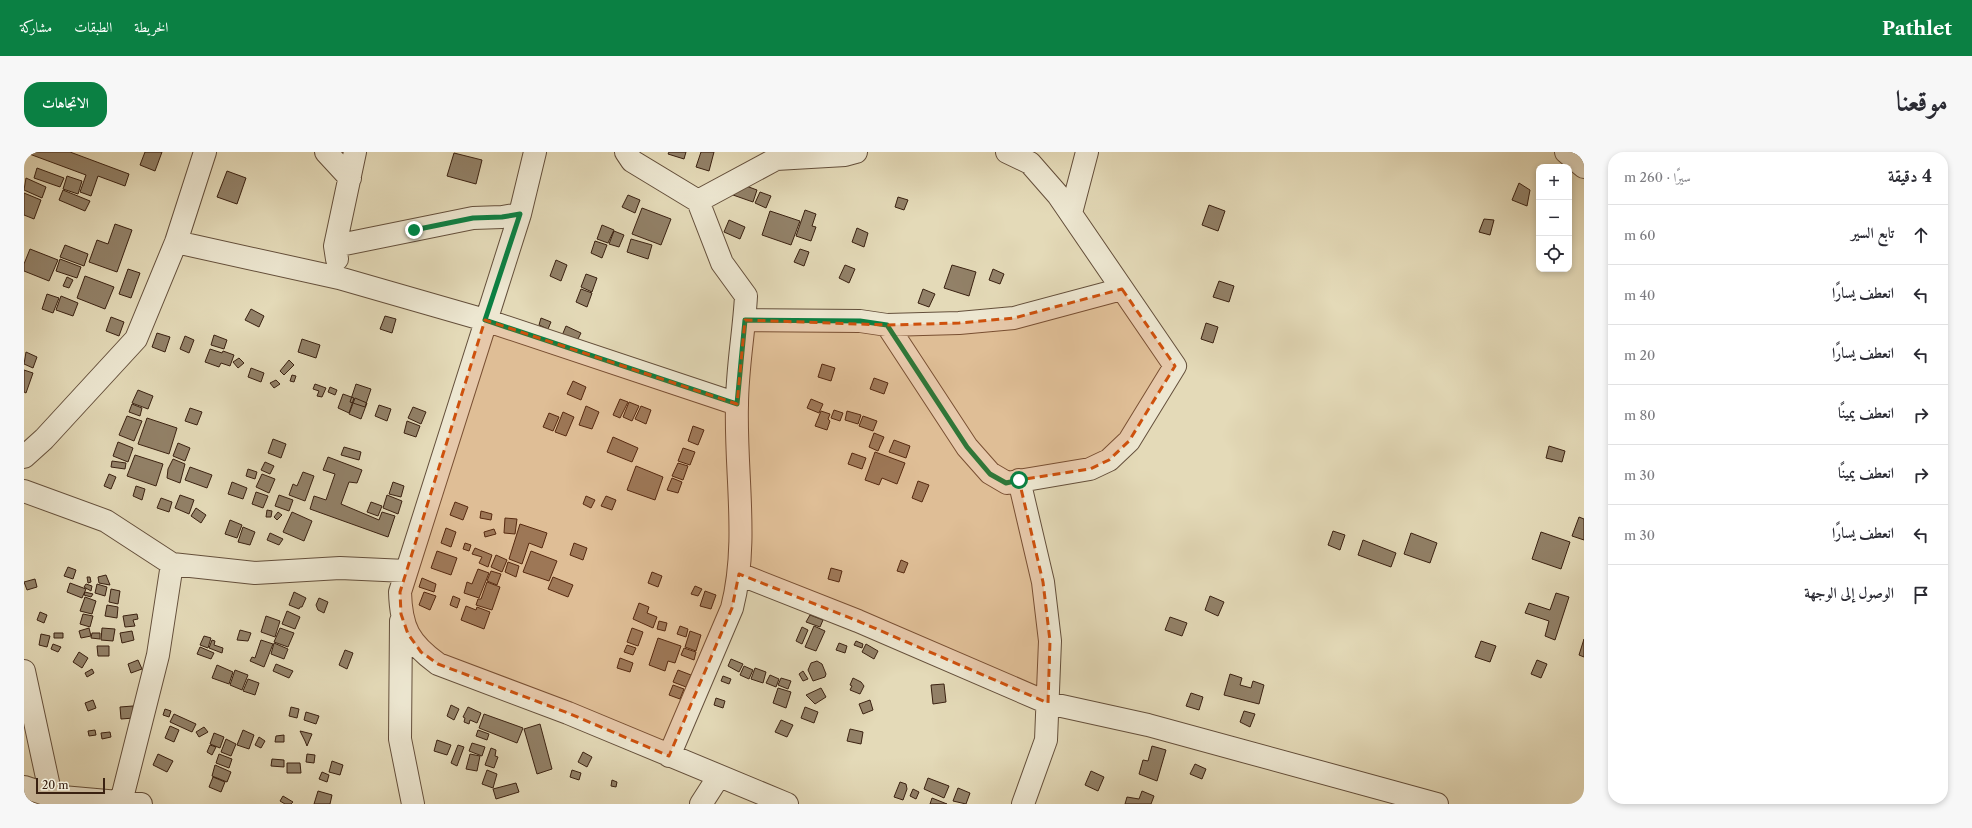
<!DOCTYPE html>
<html lang="ar">
<head>
<meta charset="utf-8">
<style>
  body { margin:0; font-family:"Libre Caslon Text",Amiri,serif; background:#f7f7f7; color:#2b2b33; direction:rtl }
  .controls { position:absolute; right:12px; top:12px; display:grid; overflow:hidden; border-radius:8px; box-shadow:0 2px 6px #0003 }
  .controls button { width:36px; height:36px; display:grid; place-items:center; padding:0; border:0; border-bottom:1px solid #e1e1e2; background:#fff; color:#2b2b33; font:20px sans-serif }
  .scale { position:absolute; left:12px; bottom:10px; width:69px; box-sizing:border-box; padding-left:4px; border:2px solid #3a2111; border-top:0; font-size:11px; line-height:14px; white-space:nowrap; color:#3a2111; -webkit-text-stroke:3px #ede7d1; paint-order:stroke }
  .stop { position:absolute; width:12px; height:12px; margin:-9px; border:3px solid #0b8043; border-radius:50%; background:#fff }
  .stop.end { background:#0b8043; border-color:#fff; box-shadow:0 1px 4px #0008 }
  .list { margin:0; padding:0; list-style:none }
  h2 { display:flex; justify-content:space-between; align-items:center; height:52px; margin:0; padding:0 16px; font-size:17px }
  h2 small { font-size:13px; font-weight:400; color:#7c7c81 }
  .list li { display:grid; grid-template-columns:26px 1fr auto; gap:12px; align-items:center; box-sizing:border-box; height:60px; padding:0 16px; border-top:1px solid #e1e1e2 }
  .list b { display:block; font-size:15px; white-space:nowrap }
  .list em { font-size:13px; font-style:normal; color:#7c7c81 }
  .icon { flex:none; width:22px; height:22px; fill:none; stroke:currentColor; stroke-width:2; stroke-linecap:round; stroke-linejoin:round }
  .map { position:relative; flex:none; width:1560px; height:652px; overflow:hidden; direction:ltr; border-radius:16px }
  header { display:flex; align-items:center; gap:24px; box-sizing:border-box; height:56px; padding:0 20px; background:#0b8043; color:#fff }
  header strong { font-size:19px }
  nav { display:flex; gap:22px; margin-inline-start:auto; font-size:14px }
  .intro { display:flex; align-items:center; justify-content:space-between; box-sizing:border-box; height:96px; padding:0 24px }
  h1 { margin:0; font-size:28px }
  .button { padding:10px 18px; border-radius:16px; background:#0b8043; color:#fff; font-size:14px; font-weight:700 }
  main { display:flex; gap:24px; padding:0 24px }
  aside { flex:1; background:#fff; border-radius:16px; box-shadow:0 2px 6px #0003 }
  .map>svg:first-child { display:block }
</style>
</head>
<body>
<header>
<strong>Pathlet</strong>
<nav><a>الخريطة</a><a>الطبقات</a><a>مشاركة</a></nav>
</header>
<div class="intro"><h1>موقعنا</h1><a class="button">الاتجاهات</a></div>
<main>
<aside>
<h2>4 دقيقة<small>سيرًا · 260 m</small></h2>
<ul class="list">
<li><svg class="icon" aria-label="ahead" viewBox="0 0 24 24"><path d="M12 20V5M6 11l6-6 6 6"/></svg><div><b>تابع السير</b></div><em>60 m</em></li>
<li><svg class="icon" aria-label="left" viewBox="0 0 24 24"><path d="M17 20v-9H6M10 6l-5 5 5 5"/></svg><div><b>انعطف يسارًا</b></div><em>40 m</em></li>
<li><svg class="icon" aria-label="left" viewBox="0 0 24 24"><path d="M17 20v-9H6M10 6l-5 5 5 5"/></svg><div><b>انعطف يسارًا</b></div><em>20 m</em></li>
<li><svg class="icon" aria-label="right" viewBox="0 0 24 24"><path d="M7 20v-9h11M14 6l5 5-5 5"/></svg><div><b>انعطف يمينًا</b></div><em>80 m</em></li>
<li><svg class="icon" aria-label="right" viewBox="0 0 24 24"><path d="M7 20v-9h11M14 6l5 5-5 5"/></svg><div><b>انعطف يمينًا</b></div><em>30 m</em></li>
<li><svg class="icon" aria-label="left" viewBox="0 0 24 24"><path d="M17 20v-9H6M10 6l-5 5 5 5"/></svg><div><b>انعطف يسارًا</b></div><em>30 m</em></li>
<li><svg class="icon" aria-label="arrive" viewBox="0 0 24 24"><path d="M6 21V4h12l-3 4 3 4H6"/></svg><div><b>الوصول إلى الوجهة</b></div></li>
</ul>
</aside>
<div class="map">
<svg width="1560" height="652" viewBox="0 0 1560 652">
  <rect width="100%" height="100%" fill="#e4dab8"/>
  <filter id="stains"><feTurbulence type="fractalNoise" baseFrequency=".005" numOctaves="4"/><feColorMatrix values="0 0 0 0 .2 0 0 0 0 .09 0 0 0 0 .02 0 0 0 .5 -.17"/></filter>
  <radialGradient id="worn" r=".72"><stop offset=".6" stop-color="#630" stop-opacity="0"/><stop offset="1" stop-color="#630" stop-opacity=".3"/></radialGradient>
  <!-- building -->
  <path fill="#928168" stroke="#3a2111" d="M0,0H46L105,22L101,34L74,24L67,44L56,40L62,23Z
    M121,0H138L131,19L116,13Z
    M645,0H662L660,7L644,2Z
    M677,0H690L685,19L672,15Z
    M430,1L458,8L452,32L423,24Z
    M13,16L40,26L36,35L10,26Z
    M203,19L222,26L213,52L193,45Z
    M43,24L58,29L54,42L39,37Z
    M2,26L22,35L18,46L0,38Z
    M714,31L733,38L729,50L709,43Z
    M1495,31L1506,38L1503,54L1488,48Z
    M39,38L66,49L61,59L35,48Z
    M736,40L747,44L742,56L731,51Z
    M0,41L17,48L10,67L0,63Z
    M604,43L616,48L611,61L598,55Z
    M874,45L884,48L880,58L871,55Z
    M1185,53L1201,59L1194,79L1178,73Z
    M618,56L647,67L637,93L608,82Z
    M781,58L792,62L788,74L792,75L787,89L772,84Z
    M746,59L776,69L767,93L738,83Z
    M1460,67L1470,68L1466,83L1455,80Z
    M705,68L721,75L716,87L700,80Z
    M91,72L108,78L93,120L65,110L73,88L84,92Z
    M578,73L590,78L584,91L573,87Z
    M833,76L844,81L840,95L828,90Z
    M590,79L600,83L595,95L585,92Z
    M607,87L628,93L624,107L603,100Z
    M571,89L583,93L578,106L567,101Z
    M41,93L64,102L60,114L36,105Z
    M6,97L34,108L25,129L0,119V112Z
    M776,97L785,100L780,114L770,110Z
    M36,107L57,115L53,126L32,119Z
    M532,108L543,113L537,129L526,124Z
    M821,113L831,117L825,131L815,126Z
    M928,113L952,120L945,144L920,136Z
    M104,117L116,121L107,146L95,142Z
    M969,117L980,122L976,132L965,128Z
    M562,122L573,126L568,140L557,135Z
    M61,124L90,135L81,157L53,146Z
    M43,125L49,128L45,136L39,134Z
    M1195,129L1210,134L1205,150L1189,145Z
    M557,137L568,141L563,155L552,150Z
    M899,137L911,142L905,155L894,151Z
    M23,142L35,146L29,161L18,157Z
    M37,144L54,151L49,164L32,158Z
    M227,157L240,164L235,175L221,168Z
    M361,164L372,167L368,181L356,177Z
    M87,165L100,170L95,184L82,179Z
    M517,166L527,170L524,177L515,173Z
    M1182,171L1194,175L1189,191L1177,187Z
    M542,174L557,181L551,193L537,186Z
    M133,181L146,185L141,200L128,195Z
    M190,183L203,188L200,197L187,193Z
    M161,184L170,188L165,201L156,197Z
    M278,187L296,193L292,206L274,200Z
    M186,197L198,201L199,199L210,203L206,214L197,211L195,215L181,210Z
    M2,200L13,205L9,216L0,212Z
    M215,206L220,211L214,216L209,210Z
    M265,208L270,213L260,223L256,219Z
    M798,212L811,216L807,229L794,225Z
    M227,216L240,221L237,230L224,225Z
    M0,218L9,221L2,241L0,240Z
    M268,223L272,224L270,230L266,229Z
    M850,226L864,231L860,242L846,237Z
    M252,228L256,232L250,236L246,231Z
    M549,229L562,235L557,248L543,242Z
    M291,232L302,236L298,245L293,244L295,239L289,237Z
    M332,232L347,237L341,255L326,250Z
    M306,235L313,238L311,243L304,240Z
    M114,238L129,244L124,257L108,251Z
    M319,242L330,246L325,261L314,256Z
    M331,246L343,251L337,267L325,262Z
    M596,247L604,250L596,266L589,263Z
    M787,247L799,252L795,261L783,256Z
    M605,250L615,254L608,269L599,265Z
    M108,252L118,256L116,264L105,260Z
    M355,253L367,257L363,269L351,264Z
    M562,254L575,260L568,277L555,273Z
    M617,254L627,258L622,272L611,267Z
    M389,255L402,260L397,272L384,266Z
    M166,256L178,260L173,273L161,269Z
    M810,258L819,261L816,269L807,266Z
    M797,259L806,262L804,267L806,269L803,278L791,274Z
    M823,259L837,263L834,272L821,268Z
    M539,260L550,265L542,284L531,280Z
    M525,261L535,265L529,279L519,275Z
    M103,264L118,269L110,289L95,283Z
    M839,264L853,269L849,279L835,274Z
    M123,266L153,276L145,302L114,292Z
    M383,269L396,274L392,285L380,281Z
    M669,274L680,278L674,293L664,289Z
    M850,281L860,285L854,299L845,295Z
    M589,285L614,296L608,310L583,300Z
    M249,287L262,292L257,306L244,301Z
    M870,288L886,294L882,306L865,300Z
    M94,290L109,296L104,310L89,304Z
    M154,291L166,296L161,309L149,304Z
    M1525,294L1541,299L1538,310L1522,306Z
    M320,295L337,300L335,308L317,303Z
    M659,296L671,300L666,313L654,309Z
    M851,300L881,311L873,332L858,326L855,333L841,328Z
    M828,301L842,306L838,317L824,312Z
    M111,303L139,312L132,334L103,324Z
    M304,305L338,318L333,331L325,330L317,352L355,368L358,360L371,364L364,385L286,357L290,344L302,348L311,322L299,318Z
    M149,307L161,312L156,331L143,326L144,317Z
    M88,309L102,311L101,317L87,315Z
    M241,310L250,314L246,322L237,318Z
    M654,311L664,314L659,328L648,324Z
    M612,314L639,325L631,348L603,338Z
    M166,315L188,323L183,336L161,328Z
    M224,317L233,320L231,327L222,324Z
    M279,320L290,324L281,349L265,343L269,332L273,334Z
    M85,322L92,325L87,337L80,334Z
    M238,322L251,327L245,341L232,335Z
    M648,326L658,330L654,341L643,338Z
    M894,329L905,333L898,350L888,346Z
    M208,330L223,336L219,347L204,342Z
    M369,330L380,334L377,345L365,342Z
    M112,334L121,337L118,348L109,344Z
    M232,340L244,344L239,356L228,352Z
    M156,343L170,348L165,362L151,356Z
    M255,343L269,348L265,359L251,354Z
    M363,343L378,349L374,362L359,356Z
    M562,344L571,348L567,356L559,352Z
    M582,344L592,348L588,358L577,354Z
    M137,346L148,350L145,360L133,356Z
    M347,350L358,354L354,364L343,360Z
    M431,350L444,355L439,368L426,363Z
    M172,356L182,363L177,371L167,364Z
    M243,358L248,359L247,365H242Z
    M457,359L468,362L467,368L456,366Z
    M254,360L258,363L253,368L250,365Z
    M268,360L288,369L280,389L259,380Z
    M1555,365L1560,367V388L1548,384Z
    M481,366L493,367L491,382L480,381Z
    M206,368L218,373L213,386L201,382Z
    M496,372L523,381L518,396L505,391L498,412L485,407Z
    M219,375L231,380L226,393L214,390Z
    M422,376L432,380L427,395L417,391Z
    M470,377L472,382L461,385L460,380Z
    M1309,379L1321,383L1316,398L1304,393Z
    M1517,380L1546,390L1537,417L1508,407Z
    M246,381L259,387L255,393L243,388Z
    M1387,381L1413,391L1406,411L1380,402Z
    M1339,388L1372,401L1367,415L1334,403Z
    M441,391L447,393L445,399L439,397Z
    M550,391L563,396L559,408L546,403Z
    M451,396L468,403L464,415L455,411L458,405L448,402Z
    M413,399L433,406L427,423L407,416Z
    M507,399L533,409L525,429L499,420Z
    M472,403L483,408L478,420L467,415Z
    M877,408L884,411L880,421L873,419Z
    M484,410L495,414L492,425L481,420Z
    M44,415L52,418L49,427L40,424Z
    M807,416L818,419L815,430L804,427Z
    M454,417L465,421L455,446L440,441L443,430L448,432Z
    M467,419L477,422L473,433L463,429Z
    M628,420L638,424L634,435L624,431Z
    M82,423L86,433L75,431L74,425Z
    M63,425H66L67,430L64,431Z
    M529,425L549,433L544,445L524,437Z
    M398,426L412,432L410,440L395,435Z
    M11,427L13,435L3,438L0,430Z
    M463,430L476,435L468,458L452,453L454,447H457Z
    M46,431L62,437L58,446L43,440Z
    M62,432L68,434L67,439L60,435Z
    M73,432L83,435L81,444L71,441Z
    M671,434L678,437L674,444L667,442Z
    M87,437L96,439L94,452L85,450Z
    M681,439L692,443L687,457L676,454Z
    M61,440L69,442L67,445L60,443Z
    M270,440L282,446L278,455H276L275,457L265,453Z
    M400,440L412,444L406,458L395,453Z
    M1532,441L1545,445L1531,488L1521,484L1525,469L1501,461L1505,451L1526,458Z
    M429,444L436,447L433,456L426,453Z
    M1186,444L1200,450L1194,464L1181,458Z
    M61,445L72,449L68,462L56,459Z
    M295,446L304,450L300,461L294,458L292,453Z
    M615,451L625,455L623,461L633,465L629,476L609,467Z
    M83,453L94,455L93,466L81,464Z
    M442,454L452,458L453,455L466,460L460,477L437,468Z
    M263,459L276,465L271,477L258,472Z
    M16,460L23,463L20,471L13,468Z
    M59,462L69,464L66,475L56,472Z
    M113,462L114,467L109,468L111,474L101,475L99,464Z
    M786,463L799,468L796,475L782,470Z
    M242,464L256,469L251,485L237,480Z
    M1146,465L1163,471L1158,484L1141,478Z
    M635,469L643,471L641,479L633,477Z
    M656,474L664,477L662,485L653,482Z
    M790,474L801,479L792,499L781,495Z
    M778,475L784,478L778,492L772,489Z
    M65,476L67,484L57,486L55,479Z
    M78,476L91,477L89,489L77,488Z
    M256,476L270,481L264,495L250,490Z
    M608,476L619,480L614,494L603,490Z
    M216,478L227,481L224,489L213,488Z
    M108,479L110,488L98,491L96,481Z
    M666,479L677,483L672,499L661,495Z
    M30,481H39V486H30Z
    M68,481H76V487L67,486Z
    M17,482L26,484L23,495L15,493Z
    M180,484L187,486L184,496L176,493Z
    M634,486L657,494L651,511L644,509L641,519L625,513Z
    M1560,487V505L1555,503Z
    M188,488L191,489L190,493L199,496L198,501L185,496Z
    M237,488L249,492L240,515L226,509L228,505L231,506Z
    M832,489L839,492L838,496L830,493Z
    M1457,489L1472,494L1466,510L1451,505Z
    M250,491L264,497L260,507L247,502Z
    M815,491L823,494L821,501L812,498Z
    M29,492L37,495L34,500L27,497Z
    M842,492L854,499L850,507L838,500Z
    M603,493L612,496L609,503L600,500Z
    M73,494H85V504H74Z
    M176,495L190,501L187,507L173,502Z
    M660,496L672,500L670,508L657,503Z
    M321,498L329,501L323,517L315,513Z
    M55,500L64,506L58,516L49,510Z
    M596,506L609,511L606,520L593,516Z
    M707,507L719,512L715,520L704,514Z
    M114,508L118,517L107,521L104,512Z
    M1513,508L1523,512L1517,526L1507,522Z
    M793,509L798,512L802,522L801,525L789,529L784,518L787,511Z
    M252,512L269,519L265,526L249,519Z
    M193,513L209,520L205,532L188,526Z
    M720,514L729,518L725,527L716,523Z
    M731,516L742,520L739,531L727,527Z
    M68,517L70,521L63,525L61,521Z
    M211,518L224,523L218,538L206,533Z
    M654,518L667,523L662,535L649,530Z
    M779,519L784,527L779,529L775,522Z
    M1206,522L1218,526L1216,533L1227,536L1229,529L1240,533L1235,552L1200,543Z
    M746,523L755,527L752,535L742,531Z
    M699,524L707,527L705,532L697,529Z
    M757,526L767,529L764,537L754,533Z
    M829,526L837,530L840,534L836,542L826,538L828,534L826,533Z
    M224,527L235,531L231,543L219,539Z
    M920,532L922,550L909,552L907,533Z
    M649,533L660,537L656,547L645,543Z
    M754,536L767,540L762,556L749,551Z
    M797,536L802,545L791,552L782,543Z
    M1167,541L1179,545L1175,558L1162,554Z
    M692,546L701,549L699,556L690,553Z
    M69,548L72,556L64,559L61,551Z
    M846,548L849,558L839,562L835,552Z
    M427,553L435,557L430,568L423,564Z
    M109,554L110,566L97,567L96,555Z
    M267,555L275,557L273,566L265,564Z
    M444,555L457,561L453,571L446,568L445,572L440,570L441,566L439,565Z
    M781,555L794,560L790,571L777,566Z
    M141,557L147,559L145,565L139,563Z
    M1220,559L1231,562L1226,575L1216,570Z
    M282,560L295,564L292,572L280,568Z
    M150,562L172,572L168,580L146,570Z
    M460,562L499,576L493,591L455,576Z
    M757,568L769,573L763,585L751,580Z
    M516,572L528,617L513,622L500,577Z
    M146,574L155,578L150,590L141,586Z
    M180,575L184,580L175,585L172,580Z
    M826,577L839,580L837,592L823,589Z
    M71,578L72,583L65,584L64,579Z
    M219,578L230,583L225,597L213,593Z
    M454,578L465,582L463,588L452,584Z
    M276,579L288,582L283,594L281,589Z
    M86,580L87,585L78,587L77,581Z
    M190,581L200,585L196,596L186,592Z
    M260,583V590H251L252,584Z
    M235,585L241,589L237,596L231,593Z
    M202,587L212,592L207,604L197,600Z
    M413,588L427,593L423,603L410,599Z
    M448,591L461,595L458,604L445,599Z
    M186,593L192,595L188,603L183,600Z
    M434,593L440,595L433,614L427,611Z
    M1128,594L1142,598L1133,629L1115,622L1119,608L1124,609Z
    M467,596L472,598L471,604L474,605L470,616L461,613Z
    M559,600L568,605L563,615L554,610Z
    M134,602L149,609L143,620L129,613Z
    M195,602L208,607L205,616L192,611Z
    M283,602L291,603L290,611L282,610Z
    M446,602L456,604L453,619L442,617Z
    M248,607L260,608V615L247,614Z
    M308,609L319,613L316,623L305,620Z
    M263,611H276L277,621H263Z
    M1171,612L1182,617L1178,627L1166,622Z
    M191,613L207,620L203,630L188,624Z
    M463,618L473,622L469,636L458,632Z
    M548,618L557,621L555,628L546,625Z
    M1067,619L1080,625L1074,639L1061,633Z
    M298,620L305,623L303,630L295,627Z
    M189,625L201,630L197,640L185,635Z
    M904,626L925,634L920,646L900,637Z
    M588,628L593,630L592,635L587,634Z
    M876,630L882,632L883,637L879,648L870,645Z
    M492,631L495,640L472,647L469,637Z
    M934,636L946,641L942,652L929,649Z
    M889,637L895,640L892,647L886,644Z
    M294,639L308,643L306,652H290Z
    M1118,639L1130,644L1127,652H1101L1103,645L1115,647Z
    M259,644L269,650L267,652H261L256,649Z
    M908,646L923,652H906Z"/>
  <g fill="none" stroke-linecap="round" stroke-linejoin="round">
    <defs>
      <path id="street" d="M302,0L326,26
        M511,0L496,62L376,440C377,476 385,491 414,512L544,561L763,652
        M602,0L608,9L674,49L752,7L821,3L832,0
        M1542,0L1560,15
        M1047,61L1063,0
        M152,90L315,126L461,168L713,252
        M311,94L449,66L478,65L496,62
        M313,107L311,94L331,0
        M721,168L836,169L863,173L935,171L990,166L1098,137
        M863,173L943,295L966,321L983,331L1066,317L1085,308L1105,289L1151,214L1034,43L1006,11L983,0
        M0,305L20,287L112,187L152,90L181,0
        M995,328L1019,430L1026,489L1022,588L999,652
        M0,339L82,369L148,412L231,421L316,416L382,419
        M715,422L834,469L1024,551L1124,573L1413,652
        M377,469L376,587L389,652
        M0,519L27,644L26,652
        M645,604L708,456C725,390 711,321 713,253C713,217 720,181 722,144L698,111L674,49
        M0,635L27,644L117,652
        M97,650L134,503L148,412
        M677,652L695,624"/>
    </defs>
    <!-- street casing -->
    <use href="#street" stroke="#644f3b" stroke-width="24"/>
    <!-- street -->
    <use href="#street" stroke="#ede7d1" stroke-width="22"/>
  </g>
  <g fill="none" stroke-linecap="round" stroke-linejoin="round">
    <!-- route -->
    <path stroke="#0b8043" stroke-width="5" d="M390,78L449,66L478,65L496,62L461,168L713,252L721,168L836,169L863,173L943,295L966,322L982,331L995,328"/>
  </g>
  <!-- marked area -->
  <path fill="#ce510d" fill-opacity="0.2" stroke="#ce510d" stroke-width="3" stroke-dasharray="8 5" stroke-linejoin="round" d="M1098,137L1151,214L1105,289L1085,308L1066,317L995,328L1019,430L1026,489L1024,551L834,469L715,422L708,456L645,604L544,561L414,512L397,500L384,482L377,462L376,440L461,168L713,252L721,168L863,173L935,171L990,166Z"/>
  <rect width="100%" height="100%" filter="url(#stains)"/>
  <rect width="100%" height="100%" fill="url(#worn)"/>
</svg>
<div class="controls">
<button>+</button>
<button>−</button>
<button><svg class="icon" aria-label="locate" viewBox="0 0 24 24"><circle cx="12" cy="12" r="6"/><path d="M12 2v4M12 18v4M2 12h4M18 12h4"/></svg></button>
</div>
<div class="scale">20 m</div>
<div class="stop" style="left:995px;top:328px"></div>
<div class="stop end" style="left:390px;top:78px"></div>
</div>
</main>
</body>
</html>
